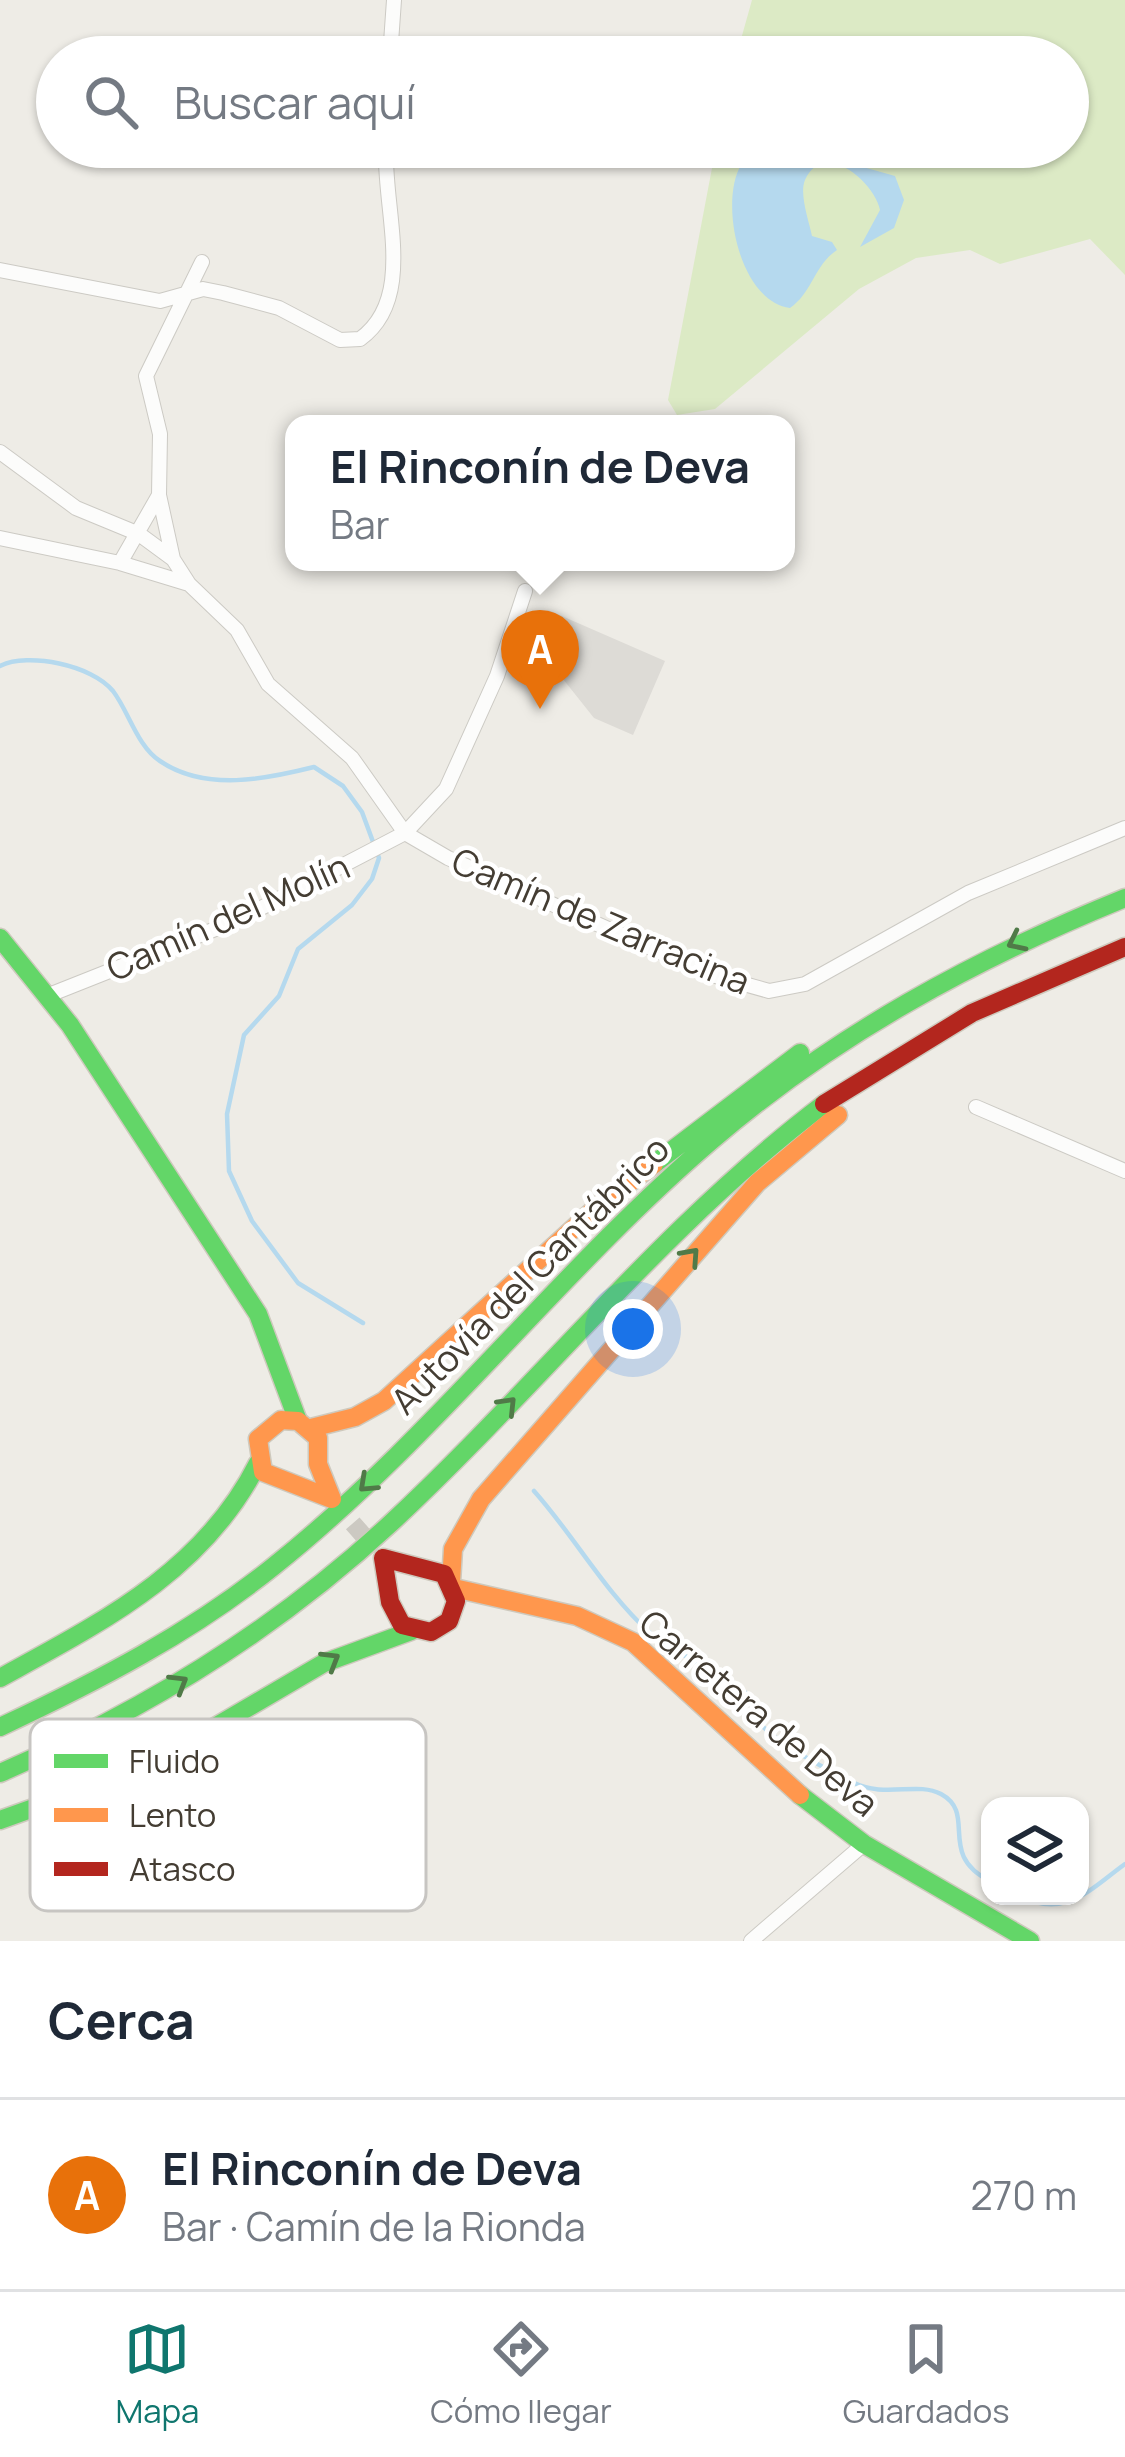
<!DOCTYPE html>
<html lang="es">
<head>
<meta charset="utf-8">
<style>
  body { margin:0; font-family:Manrope,sans-serif; background:#f2f2f3; color:#1f2937 }
  .controls { position:absolute; right:36px; bottom:36px; display:grid; overflow:hidden; border-radius:24px; box-shadow:0 3px 9px #0004 }
  .controls button { width:108px; height:108px; display:grid; place-items:center; padding:0; border:0; border-bottom:3px solid #e0e1e3; background:#fff; color:#1f2937; font:60px sans-serif }
  .you { position:absolute; left:633px; top:1329px; width:42px; height:42px; margin:-30px; border:9px solid #fff; border-radius:50%; background:#1a73e8; box-shadow:0 0 0 18px #1a73e833 }
  .badge { display:grid; place-items:center; width:78px; height:78px; border-radius:50%; background:#0f766e; color:#fff; font-size:39px; font-weight:700 }
  .pin { position:absolute; translate:-50% -99px; filter:drop-shadow(0 3px 6px #0008) }
  .pin::after { content:''; position:absolute; top:63px; width:42px; height:36px; background:inherit; clip-path:polygon(0 0,100% 0,50% 100%) }
  .popup { position:absolute; left:285px; top:415px; width:510px; height:156px; box-sizing:border-box; display:grid; place-content:center; border-radius:24px; background:#fff; filter:drop-shadow(0 3px 9px #0005); font-size:39px; white-space:nowrap; color:#747a83 }
  .popup b { font-size:45px; color:#1f2937 }
  .popup::after { content:''; position:absolute; left:50%; top:100%; margin-left:-24px; border:24px solid transparent; border-top-color:#fff }
  .list { margin:0; padding:0; list-style:none }
  h2 { display:flex; justify-content:space-between; align-items:center; height:156px; margin:0; padding:0 48px; font-size:51px }
  h2 small { font-size:39px; font-weight:400; color:#747a83 }
  .list li { display:grid; grid-template-columns:78px 1fr auto; gap:36px; align-items:center; box-sizing:border-box; height:192px; padding:0 48px; border-top:3px solid #e0e1e3 }
  .list b { display:block; font-size:45px; white-space:nowrap }
  .list p { margin:0; font-size:39px; white-space:nowrap; color:#747a83 }
  .list em { font-size:39px; font-style:normal; color:#747a83 }
  .icon { flex:none; width:66px; height:66px; fill:none; stroke:currentColor; stroke-width:2; stroke-linecap:round; stroke-linejoin:round }
  .map { position:relative; flex:none; width:1125px; height:1941px; overflow:hidden }
  .search { position:absolute; background:#fff; box-shadow:0 3px 9px #0004; left:36px; right:36px; top:36px; height:132px; display:flex; align-items:center; gap:30px; box-sizing:border-box; padding:0 42px; border-radius:66px; color:#747a83; font-size:45px }
  .sheet { height:348px; background:#fff }
  nav { display:flex; justify-content:space-around; align-items:center; box-sizing:border-box; height:168px; border-top:3px solid #e0e1e3; background:#fff; font-size:33px; color:#747a83 }
  nav a { display:grid; justify-items:center; gap:6px }
  nav .on { color:#0f766e }
  .map>svg:first-child { display:block }
</style>
</head>
<body>
<div class="map">
<svg width="1125" height="1941" viewBox="0 0 1125 1941">
  <rect width="100%" height="100%" fill="#eeece6"/>
  <!-- green -->
  <path fill="#dceac5" d="M752,0H1125V275L1090,239L1000,264L970,250L916,258L859,289L715,409L677,415L668,400L716,147H1068V57H736Z"/>
  <!-- parking -->
  <path fill="#dddbd6" d="M548,610L665,661L633,735L594,718L563,679L522,673Z"/>
  <!-- water -->
  <path fill="#b5d9ee" d="M784,147H832L856,165L895,176L904,200L894,228L860,247L880,210C875,182 823,138 805,180C799,194 809,221 812,236L832,242L837,250C814,265 813,292 790,308C739,301 719,202 741,165Z"/>
  <g fill="none" stroke-linecap="round" stroke-linejoin="round">
    <!-- stream -->
    <path stroke="#b5d9ee" stroke-width="4.5" d="M0,666C28,652 92,665 113,691C129,712 137,746 160,761C206,792 266,779 314,767L343,786L362,812L379,858L372,879L352,905L298,949L279,996L244,1035L227,1114L229,1171L252,1221L298,1283L363,1323
      M534,1491C575,1537 604,1591 650,1633C677,1659 727,1669 750,1698C756,1704 755,1716 760,1723C774,1742 830,1771 852,1782C886,1799 916,1781 941,1794C978,1814 936,1854 990,1881
      M1019,1896C1066,1919 1089,1890 1125,1864"/>
    <!-- secondary-tunnel -->
    <path stroke="#ccc9c2" stroke-width="18" stroke-dasharray="18 9" stroke-linecap="butt" d="M335,1503L376,1550"/>
    <defs>
      <path id="lane" d="M394,55L424,57"/>
      <path id="street" d="M390,57L394,0
        M0,270L160,301L203,289L223,293L279,308L340,340L360,339C417,298 383,210 386,147
        M0,452L76,508L139,534L173,559L189,584L237,630L268,684L352,758L405,833L448,858L712,975L769,991L805,984L968,893L1125,828
        M0,538L120,563L189,584
        M173,559L159,495L160,434L146,376L202,262
        M120,563L159,495
        M49,995L238,920L405,833L446,789L497,676L525,591
        M976,1107L1125,1171
        M751,1941L864,1844"/>
      <path id="fast" d="M0,938L70,1025L258,1314L298,1421
        M654,1164L800,1053
        M0,1678C102,1622 204,1571 258,1463
        M0,1727C96,1682 191,1633 274,1566C433,1439 557,1273 711,1141C834,1035 975,959 1125,898
        M0,1773C144,1711 276,1630 391,1523C538,1386 663,1226 824,1104
        M800,1795L864,1844L1030,1941
        M0,1820L145,1768L324,1663L411,1631"/>
      <path id="slow" d="M281,1420L298,1421L318,1438V1464L332,1499L263,1472L258,1439Z
        M311,1428L355,1417L384,1401L597,1207L654,1164
        M451,1582L453,1549L481,1499L757,1183L838,1115
        M454,1588L577,1616L633,1642L800,1795"/>
      <path id="jam" d="M824,1104L972,1013L1125,947
        M383,1558L444,1574L456,1601L449,1621L431,1632L402,1625L390,1602Z"/>
    </defs>
    <!-- lane casing -->
    <use href="#lane" stroke="#cccac4" stroke-width="9"/>
    <!-- street casing -->
    <use href="#street" stroke="#cccac4" stroke-width="16"/>
    <!-- fast casing -->
    <use href="#fast" stroke="#cec9bd" stroke-width="21"/>
    <!-- slow casing -->
    <use href="#slow" stroke="#cec9bd" stroke-width="21"/>
    <!-- jam casing -->
    <use href="#jam" stroke="#cec9bd" stroke-width="21"/>
    <!-- lane -->
    <use href="#lane" stroke="#fcfcfb" stroke-width="6"/>
    <!-- street -->
    <use href="#street" stroke="#fcfcfb" stroke-width="14"/>
    <!-- fast -->
    <use href="#fast" stroke="#63d668" stroke-width="18"/>
    <!-- slow -->
    <use href="#slow" stroke="#ff974d" stroke-width="18"/>
    <!-- jam -->
    <use href="#jam" stroke="#b3261e" stroke-width="18"/>
  </g>
  <!-- one-way arrows -->
  <defs><path id="oneway-chevron" d="M-2-3.5L2.5 0L-2 3.5" fill="none" stroke-width="1.6" stroke-linecap="round" stroke-linejoin="round" transform="scale(3)"/></defs>
  <g stroke="#507a48">
    <use href="#oneway-chevron" transform="translate(1016 942) rotate(154)"/>
    <use href="#oneway-chevron" transform="translate(691 1256) rotate(-48)"/>
    <use href="#oneway-chevron" transform="translate(508 1405) rotate(-46)"/>
    <use href="#oneway-chevron" transform="translate(367 1484) rotate(137)"/>
    <use href="#oneway-chevron" transform="translate(331 1660) rotate(-31)"/>
    <use href="#oneway-chevron" transform="translate(179 1683) rotate(-31)"/>
  </g>
  <g text-anchor="middle" stroke-width="9" stroke-linejoin="round" paint-order="stroke">
    <!-- street labels -->
    <g font-size="36" fill="#443d33" stroke="#fff">
      <text transform="translate(228 917) rotate(-24)" y="13">Camín del Molín</text>
      <text transform="translate(601 921) rotate(23)" y="13">Camín de Zarracina</text>
      <text transform="translate(530 1275) rotate(-45)" y="13">Autovía del Cantábrico</text>
      <text transform="translate(759 1713) rotate(40)" y="13">Carretera de Deva</text>
    </g>
  </g>
  <!-- legend -->
  <rect x="30" y="1719" width="396" height="192" rx="18" fill="#fff" stroke="#c7c5c2" stroke-width="3"/>
  <rect x="54" y="1754" width="54" height="14" fill="#63d668"/>
  <rect x="54" y="1808" width="54" height="14" fill="#ff974d"/>
  <rect x="54" y="1862" width="54" height="14" fill="#b3261e"/>
  <g font-size="33" fill="#443d33">
    <text x="129" y="1773">Fluido</text>
    <text x="129" y="1827">Lento</text>
    <text x="129" y="1881">Atasco</text>
  </g>
</svg>
<div class="controls">
<button><svg class="icon" aria-label="layers" viewBox="0 0 24 24"><path d="M12 4l9 5-9 5-9-5zM3 14l9 5 9-5"/></svg></button>
</div>
<div class="you"></div>
<div class="pin badge" style="left:540px;top:709px;background:#e8710a">A</div>
<div class="popup"><b>El Rinconín de Deva</b>Bar</div>
<div class="search"><svg class="icon" aria-label="search" viewBox="0 0 24 24"><circle cx="10" cy="10" r="6"/><path d="M15 15l6 6"/></svg>Buscar aquí</div>
</div>
<section class="sheet">
<h2>Cerca<small></small></h2>
<ul class="list">
<li><span class="badge" style="background:#e8710a">A</span><div><b>El Rinconín de Deva</b><p>Bar · Camín de la Rionda</p></div><em>270 m</em></li>
</ul>
</section>
<nav>
<a class="on"><svg class="icon" aria-label="map" viewBox="0 0 24 24"><path d="M3 6l6-2 6 2 6-2v14l-6 2-6-2-6 2zM9 4v14M15 6v14"/></svg>Mapa</a>
<a><svg class="icon" aria-label="directions" viewBox="0 0 24 24"><path d="M12 3l9 9-9 9-9-9zM9 14v-3h6M13 9l2 2-2 2"/></svg>Cómo llegar</a>
<a><svg class="icon" aria-label="saved" viewBox="0 0 24 24"><path d="M7 4h10v16l-5-4-5 4z"/></svg>Guardados</a>
</nav>
</body>
</html>
